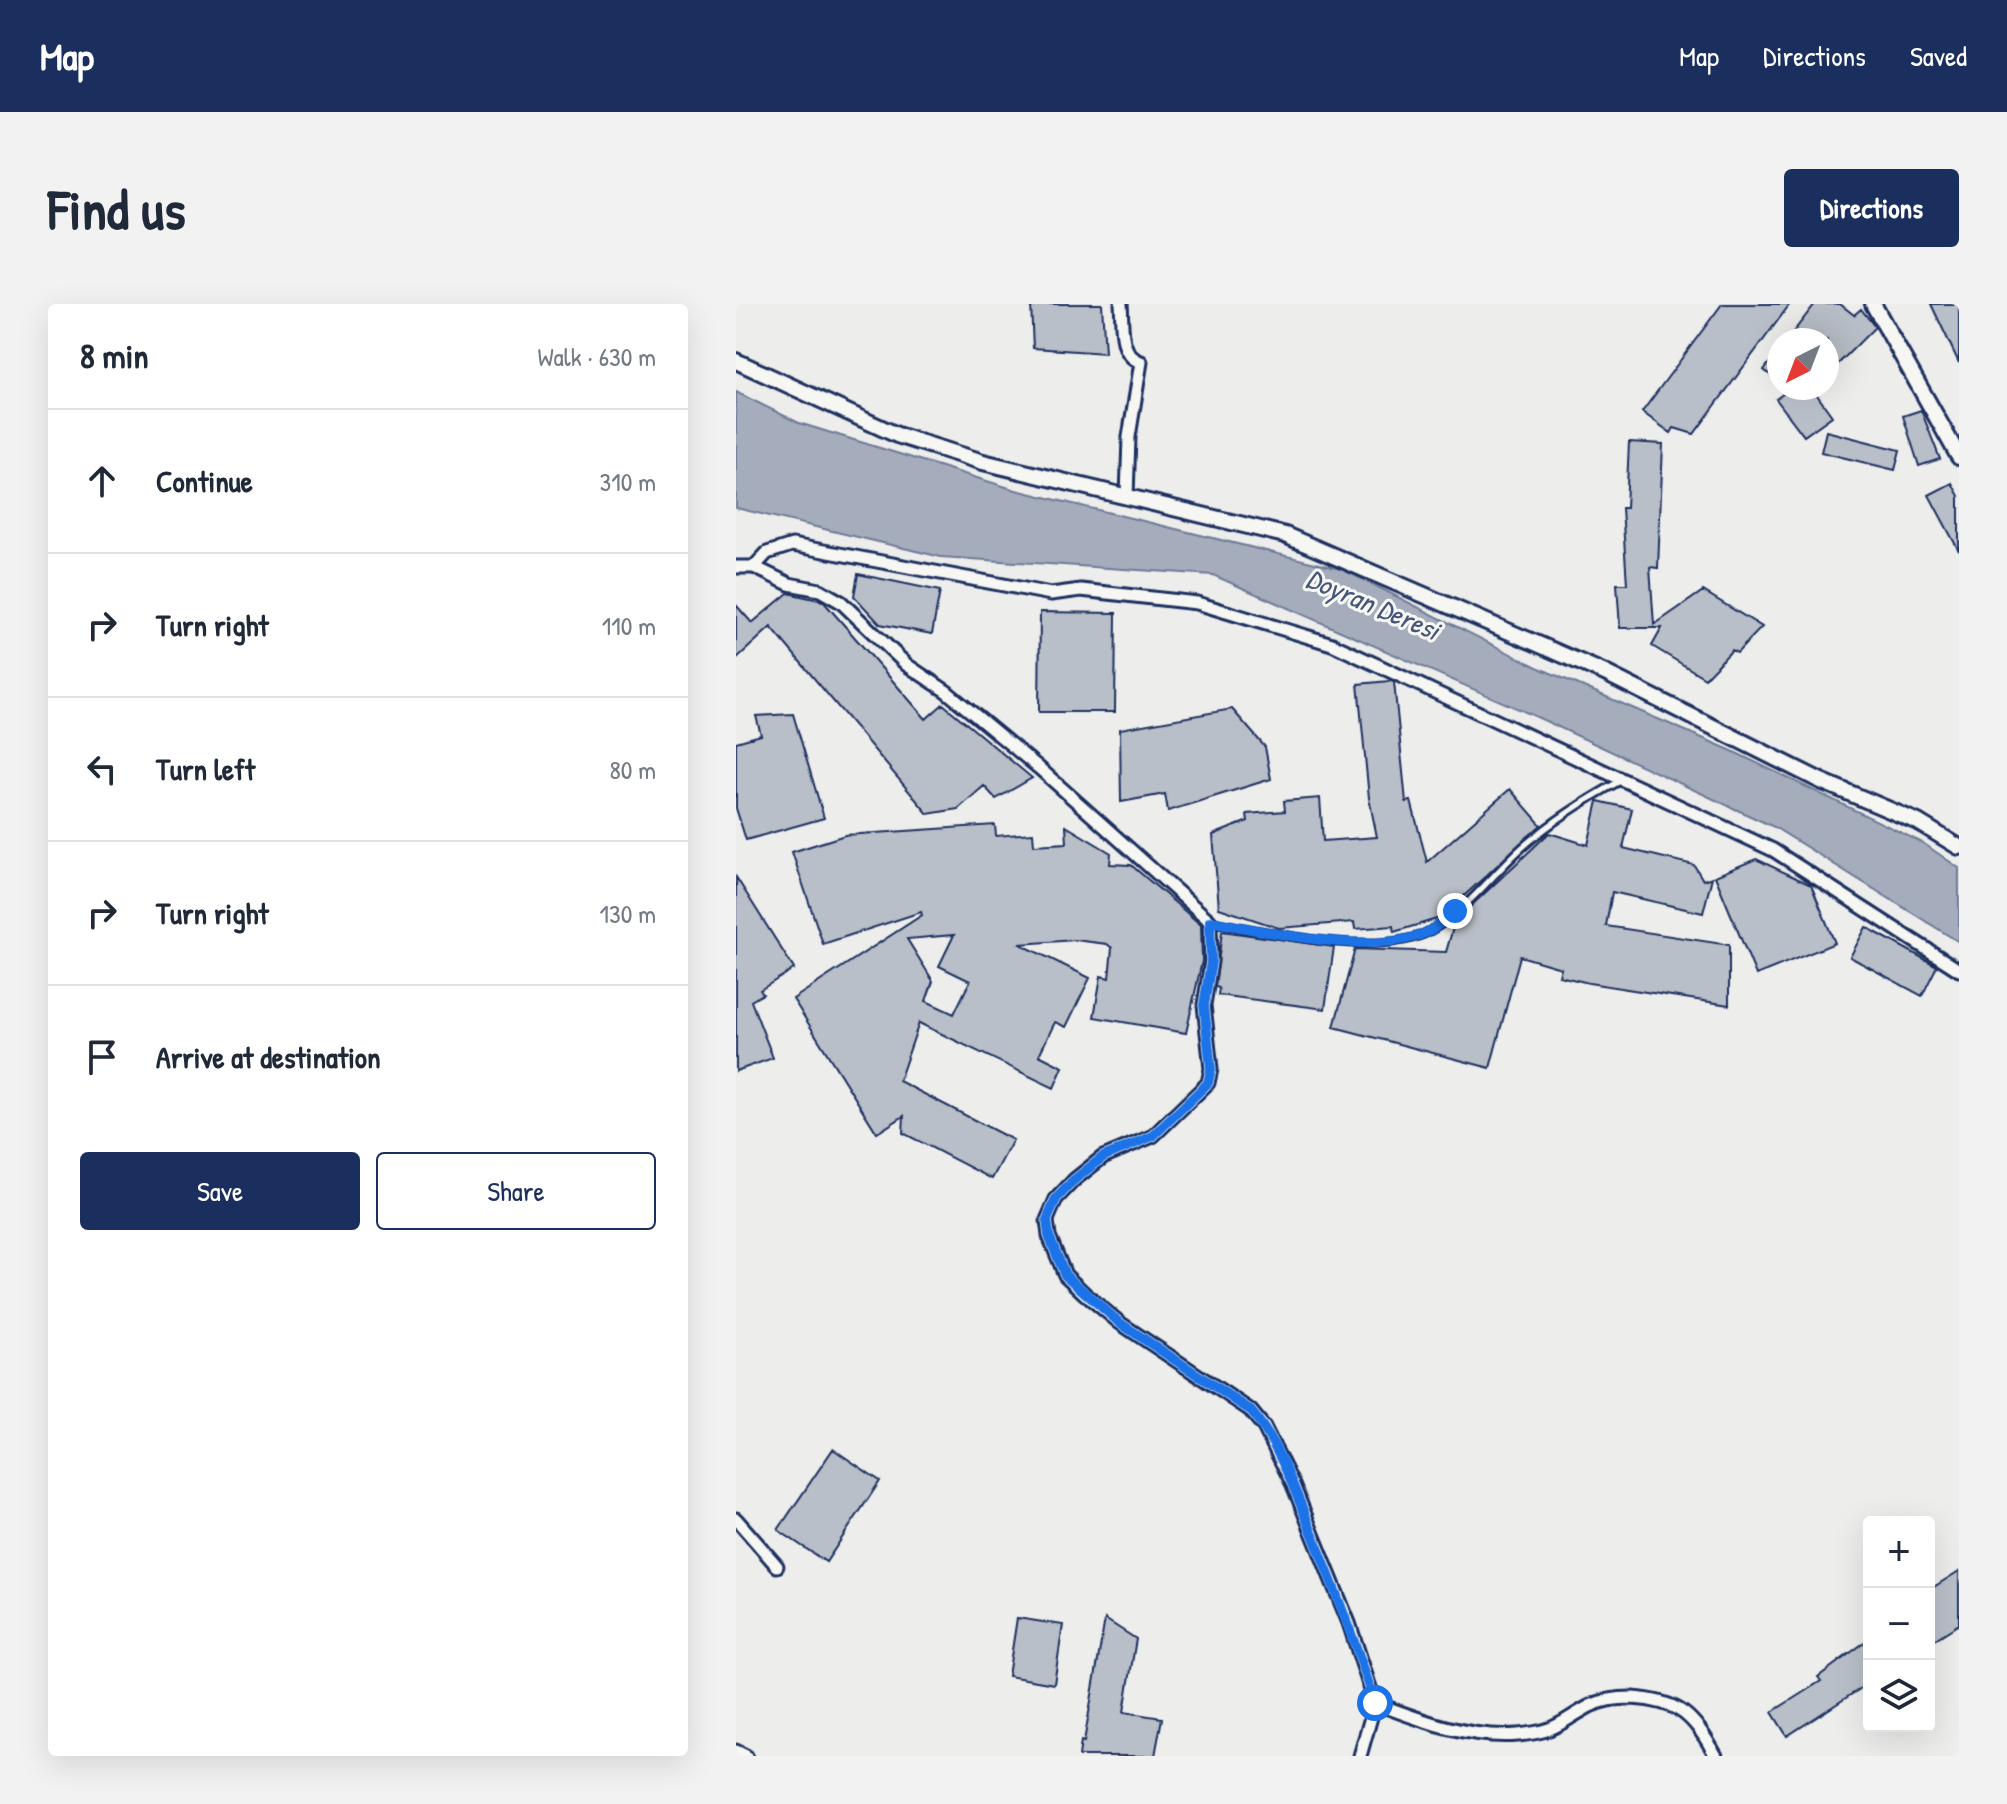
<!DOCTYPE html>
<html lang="en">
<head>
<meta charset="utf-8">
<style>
  body { margin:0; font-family:"Patrick Hand",sans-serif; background:#f2f2f3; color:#1f2937 }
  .controls { position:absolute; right:24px; bottom:24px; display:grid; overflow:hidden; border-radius:8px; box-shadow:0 8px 32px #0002 }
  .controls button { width:72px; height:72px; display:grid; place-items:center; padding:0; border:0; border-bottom:2px solid #e0e1e3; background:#fff; color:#1f2937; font:40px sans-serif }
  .compass { position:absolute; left:1031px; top:24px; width:72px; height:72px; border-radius:50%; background:#fff; box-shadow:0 8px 32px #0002; rotate:222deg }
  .stop { position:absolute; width:24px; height:24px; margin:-18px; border:6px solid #1a73e8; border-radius:50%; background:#fff }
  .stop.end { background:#1a73e8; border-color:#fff; box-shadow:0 2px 8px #0008 }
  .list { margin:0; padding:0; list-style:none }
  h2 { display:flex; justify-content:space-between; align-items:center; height:104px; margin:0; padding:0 32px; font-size:34px }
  h2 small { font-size:26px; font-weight:400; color:#747a83 }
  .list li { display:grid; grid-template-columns:52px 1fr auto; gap:24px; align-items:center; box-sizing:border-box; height:144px; padding:0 32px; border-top:2px solid #e0e1e3 }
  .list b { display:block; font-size:30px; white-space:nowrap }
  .list em { font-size:26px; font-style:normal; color:#747a83 }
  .actions { display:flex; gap:16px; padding:24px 32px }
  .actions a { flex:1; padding:18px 0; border:2px solid #1b2f5e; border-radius:8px; text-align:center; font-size:28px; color:#1b2f5e }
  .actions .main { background:#1b2f5e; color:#fff }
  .icon { flex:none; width:44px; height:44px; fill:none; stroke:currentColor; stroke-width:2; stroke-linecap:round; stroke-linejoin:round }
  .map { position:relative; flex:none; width:1223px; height:1452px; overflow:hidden; border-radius:8px }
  header { display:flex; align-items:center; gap:48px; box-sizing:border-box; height:112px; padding:0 40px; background:#1b2f5e; color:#fff }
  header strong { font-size:38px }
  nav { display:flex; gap:44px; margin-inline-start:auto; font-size:28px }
  .intro { display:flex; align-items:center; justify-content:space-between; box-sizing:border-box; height:192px; padding:0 48px }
  h1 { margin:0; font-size:56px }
  .button { padding:20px 36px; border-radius:8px; background:#1b2f5e; color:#fff; font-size:28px; font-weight:700 }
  main { display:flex; gap:48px; padding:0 48px }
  aside { flex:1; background:#fff; border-radius:8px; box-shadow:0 8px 32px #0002 }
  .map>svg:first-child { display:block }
</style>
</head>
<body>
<header>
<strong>Map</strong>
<nav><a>Map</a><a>Directions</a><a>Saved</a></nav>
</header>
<div class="intro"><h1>Find us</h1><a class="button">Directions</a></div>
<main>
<aside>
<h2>8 min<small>Walk · 630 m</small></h2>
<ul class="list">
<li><svg class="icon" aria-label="ahead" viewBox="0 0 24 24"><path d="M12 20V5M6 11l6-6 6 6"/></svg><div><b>Continue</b></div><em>310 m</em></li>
<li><svg class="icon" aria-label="right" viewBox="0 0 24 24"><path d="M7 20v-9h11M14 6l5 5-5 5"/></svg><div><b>Turn right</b></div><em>110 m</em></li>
<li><svg class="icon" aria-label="left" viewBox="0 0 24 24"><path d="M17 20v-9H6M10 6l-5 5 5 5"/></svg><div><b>Turn left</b></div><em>80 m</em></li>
<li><svg class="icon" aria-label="right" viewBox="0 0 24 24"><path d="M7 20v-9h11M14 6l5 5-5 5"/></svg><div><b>Turn right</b></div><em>130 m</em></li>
<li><svg class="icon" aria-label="arrive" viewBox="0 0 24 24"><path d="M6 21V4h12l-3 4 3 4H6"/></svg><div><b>Arrive at destination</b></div></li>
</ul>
<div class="actions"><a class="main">Save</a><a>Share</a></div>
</aside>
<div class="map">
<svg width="1223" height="1452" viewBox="0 0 1223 1452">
  <rect width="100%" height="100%" fill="#edeeec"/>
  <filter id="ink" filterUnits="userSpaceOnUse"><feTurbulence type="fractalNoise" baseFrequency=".0125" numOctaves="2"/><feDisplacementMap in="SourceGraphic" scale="16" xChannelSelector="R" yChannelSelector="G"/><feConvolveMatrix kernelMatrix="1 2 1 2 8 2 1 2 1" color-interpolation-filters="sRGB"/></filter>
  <g filter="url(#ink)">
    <!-- water -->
    <path fill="#a5acbc" stroke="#6e7a96" stroke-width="2" d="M0,88L63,119L280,186L608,266L801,363L994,446L1187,539L1223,564V638L1038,523L803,414L477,271L205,253L0,204Z"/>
    <!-- building -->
    <path fill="#b9bfc8" stroke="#1b2f5e" stroke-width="2" fill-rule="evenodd" d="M295,0H366L369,49L297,44Z
      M986,0H1054L958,130L938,124L935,129L906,108Z
      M1079,0H1104L1118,11L1125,5L1139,23L1091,71V36H1051Z
      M1195,0H1223V59Z
      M1043,46V78L1028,66Z
      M1055,84H1076L1096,112L1068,132L1040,95Z
      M1185,106L1204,155L1183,162L1167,112Z
      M1090,127L1164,146L1159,166L1085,148Z
      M893,138L927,140L922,264L914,263L918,321L967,287L1026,323L1001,349L996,346L969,374L916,342L926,324H884L881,280H891L886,204H890Z
      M1216,179L1223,192V247L1193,191Z
      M122,270L204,287L196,330L144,320L118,292Z
      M52,289L87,297L190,415L207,400L296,474L260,495L248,482L222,505L192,510L35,323L0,355V301L16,319Z
      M304,308L380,309L379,408H303Z
      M654,377L658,378L670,498L675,497L691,558L774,485L805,521L704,614L658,628L657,622L619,625L618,618L543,624L483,604L477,531L512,517L511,510L549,507L548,497L584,494L587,537L641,533L633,494L622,380Z
      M496,405L529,443L535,475L432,507L429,490L385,498L384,425Z
      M57,410L88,514L10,536L0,504V438L25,431L20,412Z
      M862,497L896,505L887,544L958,561L967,576L976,573L967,609L876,588L870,622L993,641V701L853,679L823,672L825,664L784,652L754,764L598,723L619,645L710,648L719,617L813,529L852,541Z
      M259,521L260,532L297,529L298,541L331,539L330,522L375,549L374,560L395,561L465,621L466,657L450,729L358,713L365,672L373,674L376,644L371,640L339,636L284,640L354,674L330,723L319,718L303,751L327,763L318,784L183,719L163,777L277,836L256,875L167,829L168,812L141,829L57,695L186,611L185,608L87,640L56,548L109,531ZM218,631L203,662L234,677L218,710L190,697L197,677L171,635Z
      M1020,555L1075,581L1099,639L1020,671L979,572Z
      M0,573L58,665L24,686L27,690L15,697L37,754L0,767Z
      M1130,623L1201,662L1186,692L1114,653Z
      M486,627L598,643L589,705L482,691L483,684L479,683Z
      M97,1145L144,1177L90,1258L42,1226Z
      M1223,1267V1320L1193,1339V1286Z
      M281,1314L327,1321L318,1380L272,1372Z
      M369,1315L400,1335L388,1408L426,1414L419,1452H343L345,1437L348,1438Z
      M1133,1335V1379L1051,1432L1036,1408L1085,1377L1082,1373Z"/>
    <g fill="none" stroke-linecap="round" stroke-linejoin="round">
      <defs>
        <path id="service" d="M476,618C531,628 644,655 694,627C731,607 758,568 789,541C819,515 851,495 886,476"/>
        <path id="minor" d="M385,0C387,20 382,51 405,58L393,133L391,193
          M0,263H18L31,249L56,241L315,290L345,286L461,299L596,340L1037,546L1223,666
          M18,263L53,280L84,286L105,298L171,361L210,387L303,464L474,617L475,658L468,701L475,765L472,779L417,832L367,853L338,876L320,895L311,916L313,932L329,971L349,990L384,1019L514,1106L528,1123L557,1181L613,1319L639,1399L624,1452
          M0,1215L41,1262
          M639,1399C684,1416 733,1435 782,1431C822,1427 821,1420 854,1402C866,1396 882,1394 896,1394C944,1397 957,1411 980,1452
          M0,1447L10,1452"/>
        <path id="tertiary" d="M1137,0L1223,153
          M0,57L161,131L247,158L549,231L869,369L1085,477L1182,518L1223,543"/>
      </defs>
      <!-- service casing -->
      <use href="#service" stroke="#1b2f5e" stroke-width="11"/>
      <!-- minor casing -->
      <use href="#minor" stroke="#1b2f5e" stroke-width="17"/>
      <!-- tertiary casing -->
      <use href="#tertiary" stroke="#1b2f5e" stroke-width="20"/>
      <!-- service -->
      <use href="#service" stroke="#f6f6f2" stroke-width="5"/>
      <!-- minor -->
      <use href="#minor" stroke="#f6f6f2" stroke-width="11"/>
      <!-- tertiary -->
      <use href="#tertiary" stroke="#f6f6f2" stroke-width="14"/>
    </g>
  </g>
  <g fill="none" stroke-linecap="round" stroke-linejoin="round" filter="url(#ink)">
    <!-- route -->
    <path stroke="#1a73e8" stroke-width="10" d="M639,1399C620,1340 598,1283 575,1226C558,1185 543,1140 514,1106L384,1019L329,971L313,932L311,916L320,895L338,876L367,853L417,832L472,779L475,765L468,701L475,658L474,617C528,627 645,655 695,626C703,621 711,614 719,607"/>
  </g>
  <g text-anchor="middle" stroke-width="6" stroke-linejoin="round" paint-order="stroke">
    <!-- water labels -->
    <g font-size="28" font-style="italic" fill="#44547a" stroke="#f6f6f2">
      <text transform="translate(637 300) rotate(23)" y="10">Doyran Deresi</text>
    </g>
  </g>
</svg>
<div class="controls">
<button>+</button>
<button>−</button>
<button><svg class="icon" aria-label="layers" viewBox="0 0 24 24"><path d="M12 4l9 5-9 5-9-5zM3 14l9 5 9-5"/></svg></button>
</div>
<svg class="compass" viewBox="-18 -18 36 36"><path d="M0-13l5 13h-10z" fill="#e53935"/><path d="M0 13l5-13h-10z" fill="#747a83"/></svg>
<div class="stop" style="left:639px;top:1399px"></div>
<div class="stop end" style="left:719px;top:607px"></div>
</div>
</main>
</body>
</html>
